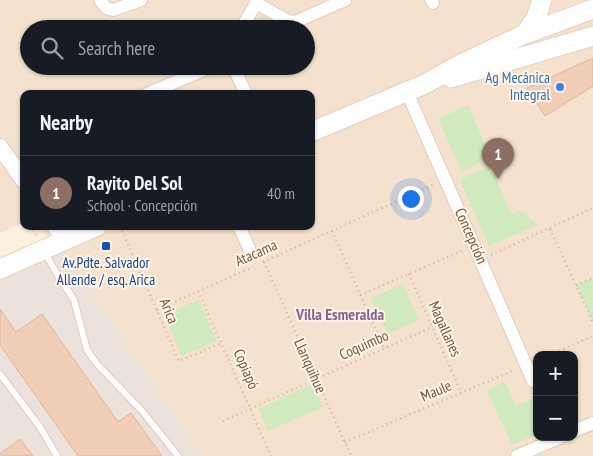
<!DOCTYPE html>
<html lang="en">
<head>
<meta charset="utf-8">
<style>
  body { margin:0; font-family:"PT Sans Narrow",sans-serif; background:#20242c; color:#f1f3f6 }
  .controls { position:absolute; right:15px; bottom:15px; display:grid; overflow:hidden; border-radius:10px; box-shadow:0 1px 4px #0004 }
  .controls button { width:45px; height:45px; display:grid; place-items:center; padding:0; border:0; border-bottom:1px solid #363941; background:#171b24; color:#f1f3f6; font:25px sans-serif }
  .you { position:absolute; left:410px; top:198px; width:18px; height:18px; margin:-12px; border:4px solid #fff; border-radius:50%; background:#1a73e8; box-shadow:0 0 0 8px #1a73e833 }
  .badge { display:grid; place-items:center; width:32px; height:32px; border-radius:50%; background:#e76643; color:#fff; font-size:16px; font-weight:700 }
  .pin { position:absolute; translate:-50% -41px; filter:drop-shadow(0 1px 2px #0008) }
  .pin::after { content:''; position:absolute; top:26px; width:18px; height:15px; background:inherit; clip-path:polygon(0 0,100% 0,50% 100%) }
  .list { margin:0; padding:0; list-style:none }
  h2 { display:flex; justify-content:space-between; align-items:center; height:65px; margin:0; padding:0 20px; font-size:21px }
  h2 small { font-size:16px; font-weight:400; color:#9ea1a6 }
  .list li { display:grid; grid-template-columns:32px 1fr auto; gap:15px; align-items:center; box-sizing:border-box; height:75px; padding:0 20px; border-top:1px solid #363941 }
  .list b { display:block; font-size:19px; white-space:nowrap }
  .list p { margin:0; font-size:16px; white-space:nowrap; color:#9ea1a6 }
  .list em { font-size:16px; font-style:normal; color:#9ea1a6 }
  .icon { flex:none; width:28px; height:28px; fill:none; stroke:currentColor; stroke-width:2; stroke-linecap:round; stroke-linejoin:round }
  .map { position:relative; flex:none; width:593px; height:456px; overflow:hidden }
  .search { position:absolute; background:#171b24; box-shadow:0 1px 4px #0004; left:20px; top:20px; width:295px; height:55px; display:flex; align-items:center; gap:12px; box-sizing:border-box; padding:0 18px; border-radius:28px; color:#9ea1a6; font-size:19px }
  .panel { position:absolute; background:#171b24; box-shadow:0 1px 4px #0004; left:20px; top:90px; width:295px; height:140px; border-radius:10px }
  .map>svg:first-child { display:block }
</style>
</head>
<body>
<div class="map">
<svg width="593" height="456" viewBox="0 0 593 456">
  <rect width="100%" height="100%" fill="#fcf1df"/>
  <!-- residential -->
  <path fill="#f4e2ce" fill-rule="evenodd" d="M0,0H593V456H201L71,260L38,226H311V94H24V222L0,233ZM29,29H306V66H29ZM537,355H574V437H537Z"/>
  <!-- industrial -->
  <path fill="#eae2db" d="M65,251L201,456H0V280Z"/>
  <!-- green -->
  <path fill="#d0e9be" d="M261,15L282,28L253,29Z
    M468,105L491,158L462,171L438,119Z
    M491,166L511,214L521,211L538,225L489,246L460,180Z
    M593,278V322L576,285Z
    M403,284L419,320L387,334L371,298Z
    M199,300L217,341L181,356L164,314Z
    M505,382L516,406L537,397V434L512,445L487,390Z
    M312,384L323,407L268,431L259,409Z"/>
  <!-- building -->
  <path fill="#f1ceb7" stroke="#e4b497" d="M593,58V86L545,116L527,88Z
    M0,309L16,332L42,314L118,422L131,413L162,456H78L0,345Z
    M20,439L33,456H0V454Z"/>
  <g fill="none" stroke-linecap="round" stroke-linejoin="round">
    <defs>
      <path id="service" d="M44,251L57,274L74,300L87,350L97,364L143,412L178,456
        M0,374L40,427L57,456"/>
      <path id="minor" d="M100,0L106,8L113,10L141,0
        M431,0L433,3
        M256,3L288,21L295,22L345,0
        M241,29L258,0
        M233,66L246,94
        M407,92L533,381
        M147,94L213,66
        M239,226L252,255
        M574,431L593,423
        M517,456L561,437"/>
      <path id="tertiary" d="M0,147L24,181
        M55,226L65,240"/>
      <path id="secondary" d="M525,34L536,18L542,0
        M451,78L593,36
        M311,132L425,84L461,64L525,34L593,9
        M0,269L97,226"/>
    </defs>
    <!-- service casing -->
    <use href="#service" stroke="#e0ccbb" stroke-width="8"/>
    <!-- minor casing -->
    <use href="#minor" stroke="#e0ccbb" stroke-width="14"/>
    <!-- tertiary casing -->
    <use href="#tertiary" stroke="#e0ccbb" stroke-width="18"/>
    <!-- secondary casing -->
    <use href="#secondary" stroke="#e7cfbb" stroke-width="21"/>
    <!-- path -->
    <path stroke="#d6b19b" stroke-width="2.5" stroke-dasharray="1 4" stroke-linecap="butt" d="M34,226L32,227L36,235
      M120,226L179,361L222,343
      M550,229L593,322
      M332,231L384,348
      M491,255L593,208
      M263,262L433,185
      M264,262L351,456
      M409,274L461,392
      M576,285L593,278
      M198,291L271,456
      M360,295L462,251
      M157,310L251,268
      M550,355L593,336
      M223,421L432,327
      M345,442L515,370"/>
    <!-- service -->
    <use href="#service" stroke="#fff" stroke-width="6"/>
    <!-- minor -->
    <use href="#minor" stroke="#fff" stroke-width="12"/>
    <!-- tertiary -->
    <use href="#tertiary" stroke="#fff" stroke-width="16"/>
    <!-- secondary -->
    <use href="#secondary" stroke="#fff" stroke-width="19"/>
  </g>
  <!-- markers -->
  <circle fill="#3f7fe0" stroke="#fff5e5" stroke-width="2" cx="560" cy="87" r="5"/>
  <rect fill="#1a4fb4" stroke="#fff5e5" stroke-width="2" x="101" y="241" width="10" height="10" rx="2.5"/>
  <g text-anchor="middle" stroke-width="4" stroke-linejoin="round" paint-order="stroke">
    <!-- shop labels -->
    <g font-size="15" fill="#366cbe" stroke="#fff5e5" text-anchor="end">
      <text x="550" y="83">Ag Mecánica<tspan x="550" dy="17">Integral</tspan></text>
    </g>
    <!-- street labels -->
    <g font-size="15" fill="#725647" stroke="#fff5e5">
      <text transform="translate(471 236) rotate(66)" y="5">Concepción</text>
      <text transform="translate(256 253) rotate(-24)" y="5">Atacama</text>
      <text transform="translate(169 311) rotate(67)" y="5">Arica</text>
      <text transform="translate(445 329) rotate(66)" y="5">Magallanes</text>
      <text transform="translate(364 345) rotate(-24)" y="5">Coquimbo</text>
      <text transform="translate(310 366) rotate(66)" y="5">Llanquihue</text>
      <text transform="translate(246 369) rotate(67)" y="5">Copiapó</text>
      <text transform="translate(436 391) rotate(-23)" y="5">Maule</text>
    </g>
    <!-- transit labels -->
    <g font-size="15" fill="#164399" stroke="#fff5e5">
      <text x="106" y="268">Av.Pdte. Salvador<tspan x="106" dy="17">Allende / esq. Arica</tspan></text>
    </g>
    <!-- neighbourhood labels -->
    <g font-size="16" font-weight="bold" fill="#846296" stroke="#fff5e5">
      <text x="340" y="320">Villa Esmeralda</text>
    </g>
  </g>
</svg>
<div class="controls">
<button>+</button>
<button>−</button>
</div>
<div class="you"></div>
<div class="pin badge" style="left:498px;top:179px;background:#8d6e63">1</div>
<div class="search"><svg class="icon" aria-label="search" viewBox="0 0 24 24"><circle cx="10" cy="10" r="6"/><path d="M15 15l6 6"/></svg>Search here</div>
<section class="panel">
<h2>Nearby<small></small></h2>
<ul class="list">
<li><span class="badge" style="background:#8d6e63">1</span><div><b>Rayito Del Sol</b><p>School · Concepción</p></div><em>40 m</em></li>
</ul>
</section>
</div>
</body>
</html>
